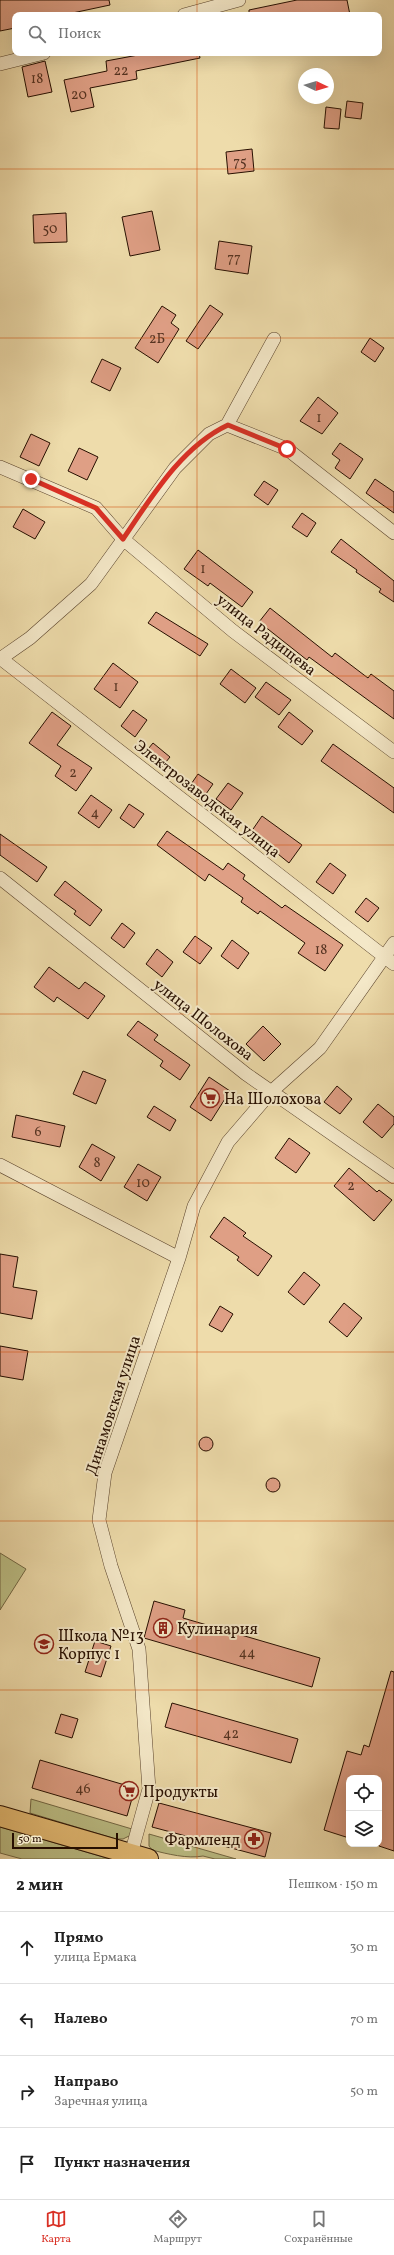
<!DOCTYPE html>
<html lang="ru">
<head>
<meta charset="utf-8">
<style>
  body { margin:0; font-family:Vollkorn,serif; background:#f6f6f6; color:#222 }
  .controls { position:absolute; right:12px; bottom:12px; display:grid; overflow:hidden; border-radius:8px; box-shadow:0 4px 16px #0002 }
  .controls button { width:36px; height:36px; display:grid; place-items:center; padding:0; border:0; border-bottom:1px solid #e0e0e0; background:#fff; color:#222; font:20px sans-serif }
  .compass { position:absolute; left:298px; top:68px; width:36px; height:36px; border-radius:50%; background:#fff; box-shadow:0 4px 16px #0002; rotate:94deg }
  .scale { position:absolute; left:12px; bottom:10px; width:106px; box-sizing:border-box; padding-left:4px; border:2px solid #270f00; border-top:0; font-size:11px; line-height:14px; white-space:nowrap; color:#270f00; -webkit-text-stroke:3px #f4e8c8; paint-order:stroke }
  .stop { position:absolute; width:12px; height:12px; margin:-9px; border:3px solid #d93025; border-radius:50%; background:#fff }
  .stop.end { background:#d93025; border-color:#fff; box-shadow:0 1px 4px #0008 }
  .list { margin:0; padding:0; list-style:none }
  h2 { display:flex; justify-content:space-between; align-items:center; height:52px; margin:0; padding:0 16px; font-size:17px }
  h2 small { font-size:13px; font-weight:400; color:#767676 }
  .list li { display:grid; grid-template-columns:26px 1fr auto; gap:12px; align-items:center; box-sizing:border-box; height:72px; padding:0 16px; border-top:1px solid #e0e0e0 }
  .list b { display:block; font-size:15px; white-space:nowrap }
  .list p { margin:0; font-size:13px; white-space:nowrap; color:#767676 }
  .list em { font-size:13px; font-style:normal; color:#767676 }
  .icon { flex:none; width:22px; height:22px; fill:none; stroke:currentColor; stroke-width:2; stroke-linecap:round; stroke-linejoin:round }
  .map { position:relative; flex:none; width:394px; height:1859px; overflow:hidden }
  .search { position:absolute; background:#fff; box-shadow:0 4px 16px #0002; left:12px; right:12px; top:12px; height:44px; display:flex; align-items:center; gap:10px; box-sizing:border-box; padding:0 14px; border-radius:8px; color:#767676; font-size:15px }
  .sheet { height:340px; background:#fff }
  nav { display:flex; justify-content:space-around; align-items:center; box-sizing:border-box; height:56px; border-top:1px solid #e0e0e0; background:#fff; font-size:11px; color:#767676 }
  nav a { display:grid; justify-items:center; gap:2px }
  nav .on { color:#d93025 }
  .map>svg:first-child { display:block }
</style>
</head>
<body>
<div class="map">
<svg width="394" height="1859" viewBox="0 0 394 1859">
  <rect width="100%" height="100%" fill="#eedcab"/>
  <filter id="stains"><feTurbulence type="fractalNoise" baseFrequency=".005" numOctaves="4"/><feColorMatrix values="0 0 0 0 .2 0 0 0 0 .09 0 0 0 0 .02 0 0 0 .5 -.17"/></filter>
  <radialGradient id="worn" r=".72"><stop offset=".6" stop-color="#630" stop-opacity="0"/><stop offset="1" stop-color="#630" stop-opacity=".3"/></radialGradient>
  <!-- green -->
  <path fill="#bcbf86" stroke="#726743" d="M0,1553L26,1569L0,1610Z
    M31,1799L132,1829L131,1835L123,1839H116L30,1813Z
    M0,1827L110,1859H22L0,1853Z
    M149,1834L236,1859H215L203,1856C188,1859 167,1854 152,1850L149,1846Z"/>
  <!-- building -->
  <path fill="#df9f85" stroke="#270f00" d="M0,0H109L110,5L63,15H15V28L0,31Z
    M297,0H347L350,15H249V10Z
    M149,53H199L200,58L136,71L137,79L90,88L94,107L71,112L64,80L107,71L106,61Z
    M45,61L52,92L28,97L22,67Z
    M347,101L363,103L361,119L345,117Z
    M326,107L341,109L339,129L324,128Z
    M252,149L254,171L228,174L226,152Z
    M152,211L160,250L130,256L122,217Z
    M66,213L67,242L34,243L33,215Z
    M219,241L252,246L248,274L215,269Z
    M210,305L223,314L198,349L186,341Z
    M162,306L176,315L171,323L179,329L158,363L135,348Z
    M370,338L384,348L375,362L361,352Z
    M102,359L121,368L110,391L91,382Z
    M318,397L338,413L322,434L300,421Z
    M31,434L50,443L39,466L20,457Z
    M340,443L363,459L350,479L335,468L340,460L332,454Z
    M79,448L98,457L87,480L68,471Z
    M375,479L394,492V513L366,493Z
    M264,481L278,490L268,505L254,495Z
    M23,509L45,522L35,539L13,527Z
    M302,513L316,523L307,537L292,527Z
    M341,539L394,581V602L379,592L381,589L356,572L357,570L331,552Z
    M198,550L253,592L242,607L210,583L208,586L184,569Z
    M270,608L332,657L335,653L368,678L371,674L394,691V719L309,657L307,660L259,622Z
    M156,612L208,644L200,656L148,623Z
    M113,663L138,682L120,708L94,689Z
    M231,669L256,688L245,703L220,684Z
    M266,682L291,700L279,715L255,697Z
    M133,710L147,720L135,737L121,726Z
    M52,712L71,726L57,745L92,768L76,791L55,776L61,766L29,743Z
    M289,712L313,731L302,745L278,727Z
    M153,743L170,757L161,768L144,754Z
    M333,744L394,788V813L321,761Z
    M198,774L213,784L201,801L187,790Z
    M228,783L243,793L231,810L216,799Z
    M91,795L112,810L99,828L78,813Z
    M129,804L144,814L134,828L120,818Z
    M262,816L302,845L289,863L251,832Z
    M167,831L223,870L228,863L245,875L243,879L282,908L285,905L343,945L325,971L298,953L305,943L260,911L258,914L241,902L243,898L209,874L205,881L157,845Z
    M0,834L47,867L37,882L0,855Z
    M330,863L346,875L333,894L316,882Z
    M65,881L102,910L90,926L74,914L76,911L54,895Z
    M366,898L379,908L368,922L355,912Z
    M122,923L135,933L124,948L111,938Z
    M195,936L212,948L200,964L183,952Z
    M232,940L249,953L238,969L221,956Z
    M157,949L173,962L162,977L146,964Z
    M49,967L79,989L85,982L105,996L88,1019L57,997L54,1002L34,987Z
    M138,1021L158,1035L154,1040L190,1065L180,1080L160,1066L163,1061L127,1035Z
    M263,1026L281,1044L264,1061L246,1044Z
    M83,1071L106,1080L96,1104L73,1094Z
    M209,1077L230,1091L211,1121L190,1107Z
    M337,1086L352,1099L340,1114L324,1102Z
    M378,1104L394,1117V1124L382,1138L363,1122Z
    M154,1106L176,1120L170,1131L147,1117Z
    M16,1115L65,1126L60,1147L12,1137Z
    M289,1138L310,1153L296,1173L275,1158Z
    M92,1144L115,1157L101,1181L79,1167Z
    M138,1164L161,1177L147,1201L124,1187Z
    M349,1168L377,1192L379,1190L392,1200L374,1221L334,1186Z
    M224,1217L246,1233L243,1236L272,1256L258,1276L237,1260L239,1257L210,1237Z
    M0,1254L18,1257L13,1287L37,1291L32,1319L0,1313Z
    M304,1272L320,1285L304,1305L288,1292Z
    M344,1303L362,1318L347,1337L329,1322Z
    M220,1306L233,1314L222,1332L209,1325Z
    M0,1346L28,1351L23,1380L0,1376Z
    M199 1444a7 7 0 1 1 14 0a7 7 0 1 1-14 0Z
    M266 1485a7 7 0 1 1 14 0a7 7 0 1 1-14 0Z
    M154,1601L185,1610L183,1618L320,1658L312,1687L144,1638Z
    M95,1641L111,1646L101,1677L85,1672Z
    M391,1671L394,1672V1851L379,1846V1778H349V1838L324,1830L347,1751L361,1755L364,1745L369,1747Z
    M172,1703L298,1739L291,1763L165,1727Z
    M61,1714L78,1719L72,1738L55,1733Z
    M40,1760L135,1788L127,1816L32,1788Z
    M159,1803L271,1833L265,1857L152,1827Z"/>
  <g fill="none" stroke-linecap="round" stroke-linejoin="round">
    <defs>
      <path id="minor" d="M184,15L239,0
        M0,64L44,53
        M227,425L287,449L394,533
        M0,467L96,508L123,539L233,631L394,752
        M0,658L394,964
        M0,659L30,638L91,584L175,468L209,434L227,425L274,339
        M0,878L246,1074L394,1177
        M0,1165L179,1258
        M131,1854L149,1789L139,1649L111,1566L99,1520L105,1473L179,1258L194,1206L228,1142L271,1092L320,1048L394,943"/>
      <path id="primary" d="M0,1816L148,1859"/>
    </defs>
    <!-- minor casing -->
    <use href="#minor" stroke="#59422b" stroke-width="14"/>
    <!-- primary casing -->
    <use href="#primary" stroke="#270f00" stroke-width="22"/>
    <!-- minor -->
    <use href="#minor" stroke="#f4e8c8" stroke-width="13"/>
    <!-- primary -->
    <use href="#primary" stroke="#e7be76" stroke-width="20"/>
  </g>
  <g fill="none" stroke-linecap="round" stroke-linejoin="round">
    <!-- route -->
    <path stroke="#d93025" stroke-width="5" d="M31,479L96,508L123,539C151,498 181,447 228,425L287,449"/>
  </g>
  <!-- grid -->
  <path fill="none" stroke="#d5520b" stroke-width="1" stroke-opacity="0.55" d="M197,0V15M197,53V1859M0,169H394M0,338H394M0,507H394M0,676H394M0,845H394M0,1014H394M0,1183H394M0,1352H394M0,1521H394M0,1690H394"/>
  <!-- icons -->
  <defs>
    <symbol id="supermarket-ring" viewBox="-11 -11 22 22"><circle r="9.5" fill="#f4e8c8" stroke="#8f2418" stroke-width="1.5"/><path d="M-6-5.5h2.5l.6 2H6L4.5 2H-2.5L-4.4-4H-6ZM-1.5 3.2a1.3 1.3 0 1 0 .1 0ZM3 3.2a1.3 1.3 0 1 0 .1 0Z" fill="#8f2418"/></symbol>
    <symbol id="building-ring" viewBox="-11 -11 22 22"><circle r="9.5" fill="#f4e8c8" stroke="#8f2418" stroke-width="1.5"/><path d="M-4-6H4V6H1V3H-1V6H-4ZM-2.5-4.3h1.7v1.8h-1.7ZM.8-4.3h1.7v1.8H.8ZM-2.5-1h1.7V.8h-1.7ZM.8-1h1.7V.8H.8Z" fill="#8f2418"/></symbol>
    <symbol id="school-ring" viewBox="-11 -11 22 22"><circle r="9.5" fill="#f4e8c8" stroke="#8f2418" stroke-width="1.5"/><path d="M0-5L7-2L0 1L-7-2ZM-4 1L0 2.5L4 1V4Q0 6-4 4Z" fill="#8f2418"/></symbol>
    <symbol id="pharmacy-ring" viewBox="-11 -11 22 22"><circle r="9.5" fill="#f4e8c8" stroke="#8f2418" stroke-width="1.5"/><path d="M-2-6h4v4h4v4h-4v4h-4v-4h-4v-4h4Z" fill="#8f2418"/></symbol>
  </defs>
  <g fill-rule="evenodd">
    <use href="#supermarket-ring" x="199" y="1087" width="22" height="22"/>
    <use href="#building-ring" x="152" y="1617" width="22" height="22"/>
    <use href="#school-ring" x="33" y="1633" width="22" height="22"/>
    <use href="#supermarket-ring" x="118" y="1780" width="22" height="22"/>
    <use href="#pharmacy-ring" x="243" y="1828" width="22" height="22"/>
  </g>
  <g text-anchor="middle" stroke-width="4" stroke-linejoin="round" paint-order="stroke">
    <!-- number labels -->
    <g font-size="14" fill="#553321">
      <text x="121" y="75">22</text>
      <text x="37" y="83">18</text>
      <text x="79" y="99">20</text>
      <text x="240" y="166">75</text>
      <text x="50" y="233">50</text>
      <text x="234" y="262">77</text>
      <text x="157" y="343">2Б</text>
      <text x="319" y="422">1</text>
      <text x="203" y="573">1</text>
      <text x="116" y="691">1</text>
      <text x="73" y="777">2</text>
      <text x="95" y="817">4</text>
      <text x="321" y="954">18</text>
      <text x="38" y="1136">6</text>
      <text x="97" y="1167">8</text>
      <text x="143" y="1187">10</text>
      <text x="351" y="1190">2</text>
      <text x="247" y="1657">44</text>
      <text x="231" y="1738">42</text>
      <text x="83" y="1793">46</text>
    </g>
    <!-- street labels -->
    <g font-size="16" fill="#270f00" stroke="#f4e8c8">
      <text transform="translate(267 634) rotate(38)" y="6">улица Радищева</text>
      <text transform="translate(208 798) rotate(38)" y="6">Электрозаводская улица</text>
      <text transform="translate(204 1019) rotate(38)" y="6">улица Шолохова</text>
      <text transform="translate(112 1405) rotate(-72)" y="6">Динамовская улица</text>
    </g>
    <!-- poi labels -->
    <g font-size="16" fill="#270f00" stroke="#f4e8c8" text-anchor="start">
      <text x="224" y="1104">На Шолохова</text>
      <text x="177" y="1634">Кулинария</text>
      <text x="58" y="1641">Школа №13<tspan x="58" dy="18">Корпус 1</tspan></text>
      <text x="143" y="1797">Продукты</text>
      <text x="240" y="1845" text-anchor="end">Фармленд</text>
    </g>
  </g>
  <rect width="100%" height="100%" filter="url(#stains)"/>
  <rect width="100%" height="100%" fill="url(#worn)"/>
</svg>
<div class="controls">
<button><svg class="icon" aria-label="locate" viewBox="0 0 24 24"><circle cx="12" cy="12" r="6"/><path d="M12 2v4M12 18v4M2 12h4M18 12h4"/></svg></button>
<button><svg class="icon" aria-label="layers" viewBox="0 0 24 24"><path d="M12 4l9 5-9 5-9-5zM3 14l9 5 9-5"/></svg></button>
</div>
<svg class="compass" viewBox="-18 -18 36 36"><path d="M0-13l5 13h-10z" fill="#e53935"/><path d="M0 13l5-13h-10z" fill="#767676"/></svg>
<div class="scale">50 m</div>
<div class="stop" style="left:287px;top:449px"></div>
<div class="stop end" style="left:31px;top:479px"></div>
<div class="search"><svg class="icon" aria-label="search" viewBox="0 0 24 24"><circle cx="10" cy="10" r="6"/><path d="M15 15l6 6"/></svg>Поиск</div>
</div>
<section class="sheet">
<h2>2 мин<small>Пешком · 150 m</small></h2>
<ul class="list">
<li><svg class="icon" aria-label="ahead" viewBox="0 0 24 24"><path d="M12 20V5M6 11l6-6 6 6"/></svg><div><b>Прямо</b><p>улица Ермака</p></div><em>30 m</em></li>
<li><svg class="icon" aria-label="left" viewBox="0 0 24 24"><path d="M17 20v-9H6M10 6l-5 5 5 5"/></svg><div><b>Налево</b></div><em>70 m</em></li>
<li><svg class="icon" aria-label="right" viewBox="0 0 24 24"><path d="M7 20v-9h11M14 6l5 5-5 5"/></svg><div><b>Направо</b><p>Заречная улица</p></div><em>50 m</em></li>
<li><svg class="icon" aria-label="arrive" viewBox="0 0 24 24"><path d="M6 21V4h12l-3 4 3 4H6"/></svg><div><b>Пункт назначения</b></div></li>
</ul>
</section>
<nav>
<a class="on"><svg class="icon" aria-label="map" viewBox="0 0 24 24"><path d="M3 6l6-2 6 2 6-2v14l-6 2-6-2-6 2zM9 4v14M15 6v14"/></svg>Карта</a>
<a><svg class="icon" aria-label="directions" viewBox="0 0 24 24"><path d="M12 3l9 9-9 9-9-9zM9 14v-3h6M13 9l2 2-2 2"/></svg>Маршрут</a>
<a><svg class="icon" aria-label="saved" viewBox="0 0 24 24"><path d="M7 4h10v16l-5-4-5 4z"/></svg>Сохранённые</a>
</nav>
</body>
</html>
